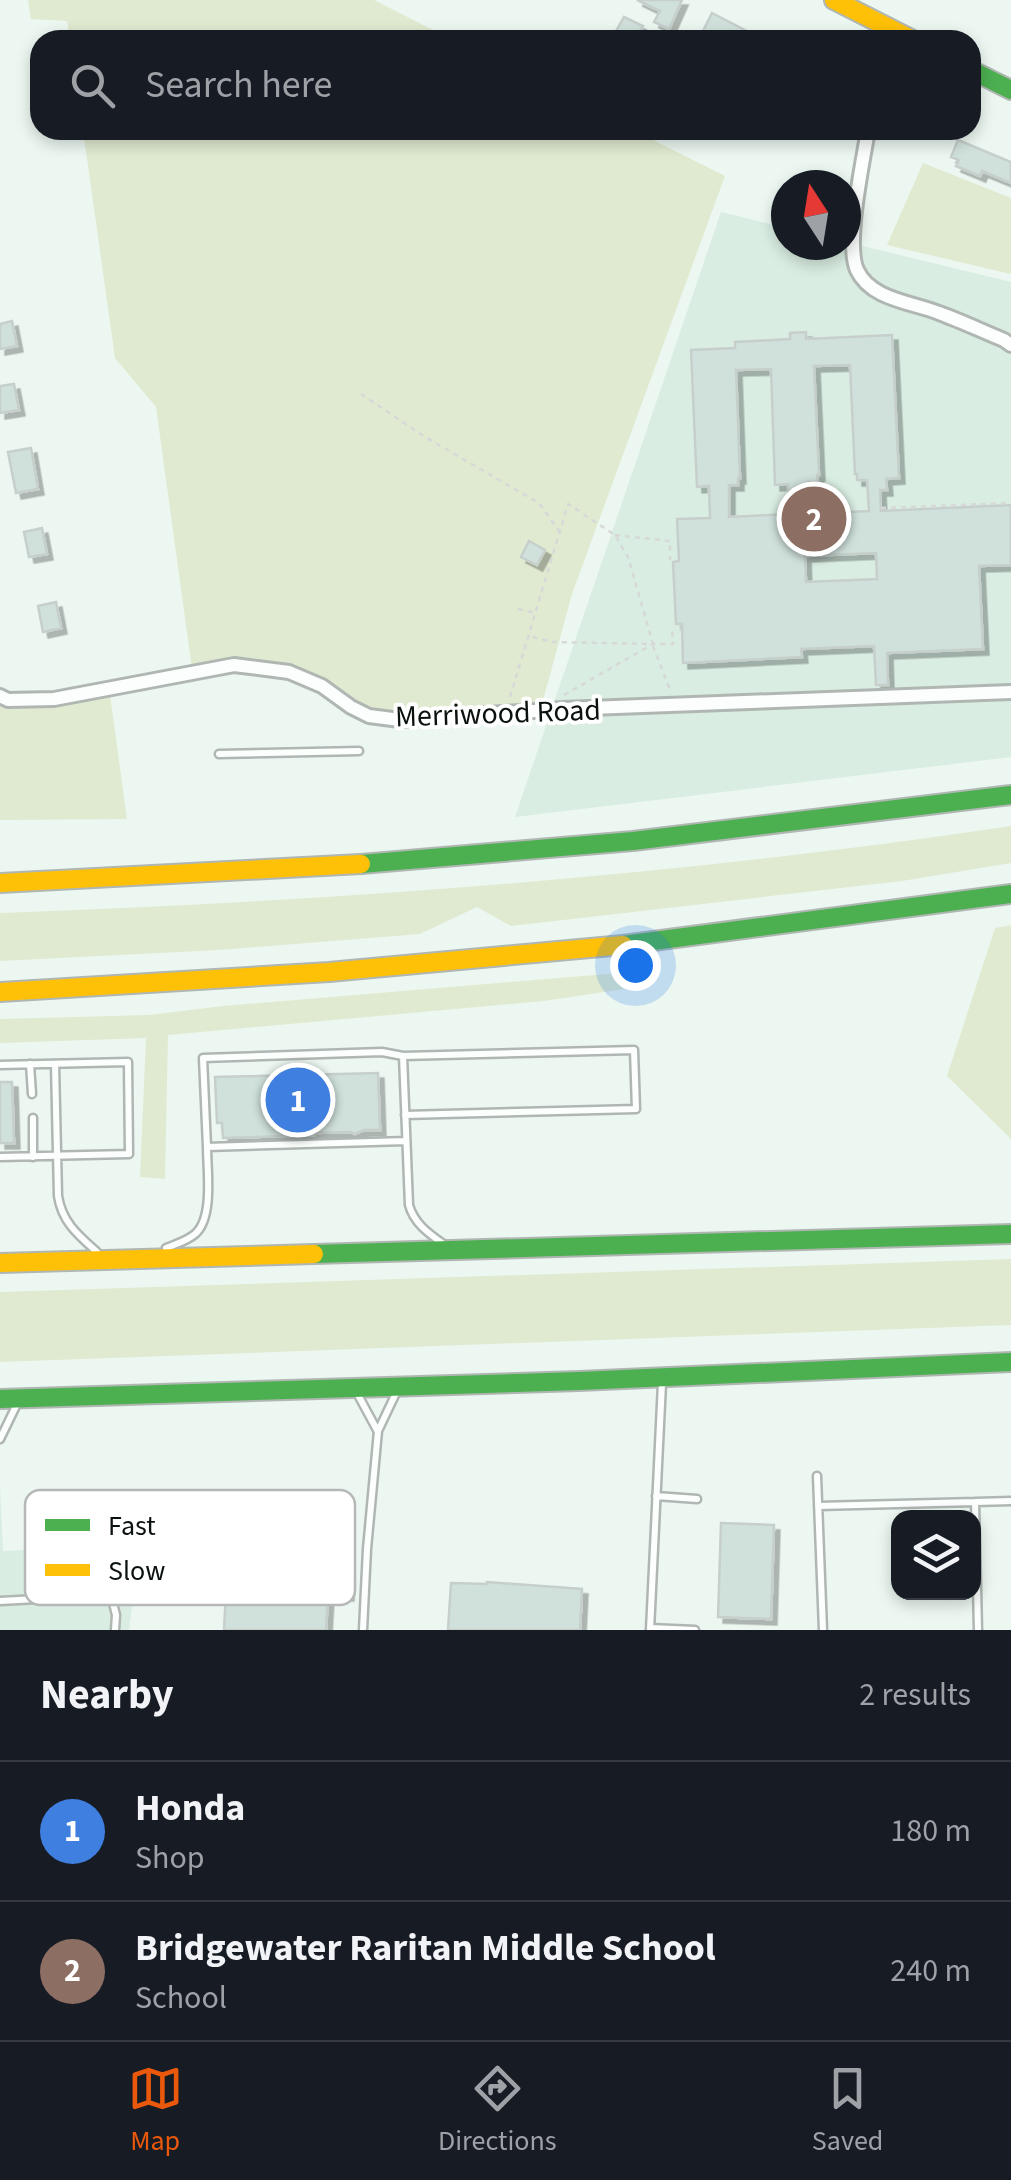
<!DOCTYPE html>
<html lang="en">
<head>
<meta charset="utf-8">
<style>
  body { margin:0; font-family:"Source Sans 3",sans-serif; background:#242831; color:#f1f3f6 }
  .controls { position:absolute; right:30px; bottom:30px; display:grid; overflow:hidden; border-radius:20px; box-shadow:0 5px 15px #0003 }
  .controls button { width:90px; height:90px; display:grid; place-items:center; padding:0; border:0; border-bottom:2px solid #363941; background:#171b24; color:#f1f3f6; font:50px sans-serif }
  .compass { position:absolute; left:771px; top:170px; width:90px; height:90px; border-radius:50%; background:#171b24; box-shadow:0 5px 15px #0003; rotate:348deg }
  .you { position:absolute; left:635px; top:965px; width:35px; height:35px; margin:-25px; border:8px solid #fff; border-radius:50%; background:#1a73e8; box-shadow:0 0 0 15px #1a73e833 }
  .badge { display:grid; place-items:center; width:65px; height:65px; border-radius:50%; background:#ea580c; color:#fff; font-size:32px; font-weight:700 }
  .pin { position:absolute; translate:-50% -50%; border:5px solid #fff; box-shadow:0 2px 10px #0006 }
  .list { margin:0; padding:0; list-style:none }
  h2 { display:flex; justify-content:space-between; align-items:center; height:130px; margin:0; padding:0 40px; font-size:42px }
  h2 small { font-size:32px; font-weight:400; color:#9ea1a6 }
  .list li { display:grid; grid-template-columns:65px 1fr auto; gap:30px; align-items:center; box-sizing:border-box; height:140px; padding:0 40px; border-top:2px solid #363941 }
  .list b { display:block; font-size:38px; white-space:nowrap }
  .list p { margin:0; font-size:32px; white-space:nowrap; color:#9ea1a6 }
  .list em { font-size:32px; font-style:normal; color:#9ea1a6 }
  .icon { flex:none; width:55px; height:55px; fill:none; stroke:currentColor; stroke-width:2; stroke-linecap:round; stroke-linejoin:round }
  .map { position:relative; flex:none; width:1011px; height:1630px; overflow:hidden }
  .search { position:absolute; background:#171b24; box-shadow:0 5px 15px #0003; left:30px; right:30px; top:30px; height:110px; display:flex; align-items:center; gap:25px; box-sizing:border-box; padding:0 35px; border-radius:30px; color:#9ea1a6; font-size:38px }
  .sheet { height:410px; background:#171b24 }
  nav { display:flex; justify-content:space-around; align-items:center; box-sizing:border-box; height:140px; border-top:2px solid #363941; background:#171b24; font-size:28px; color:#9ea1a6 }
  nav a { display:grid; justify-items:center; gap:5px }
  nav .on { color:#ea580c }
  .map>svg:first-child { display:block }
</style>
</head>
<body>
<div class="map">
<svg width="1011" height="1630" viewBox="0 0 1011 1630">
  <defs>
    <filter id="shadow"><feDropShadow dx="5.5" dy="5.5" stdDeviation="0" flood-color="#0004"/></filter>
  </defs>
  <rect width="100%" height="100%" fill="#ecf7f1"/>
  <!-- built -->
  <path fill="#d9ede2" d="M721,212L786,228V245H846V242L1011,282V757L515,817Z
    M0,1486L3,1551L125,1545L143,1523L129,1630H0Z"/>
  <!-- green -->
  <path fill="#e0ead0" d="M28,0H374L453,40H70L67,21L31,19Z
    M83,130H633L725,176L572,594L539,715L380,720L270,666L192,669L156,407L115,358Z
    M923,163L1011,198V274L887,245Z
    M110,695L127,819L0,820V703L55,705Z
    M1011,826V863L902,881L511,926L477,907L420,934L218,950L0,961V913C338,901 676,876 1011,826Z
    M1011,925V1139L947,1076L995,928Z
    M643,971L644,986L544,1001L168,1035L165,1179L140,1177L146,1038L0,1043V1019L149,1015L223,1006Z
    M1011,1259V1325L0,1362V1292Z"/>
  <!-- building -->
  <path fill="#d0e1dc" stroke="#c6cfcc" stroke-width="2.5" fill-rule="evenodd" filter="url(#shadow)" d="M637,0H682L669,29L654,22L660,11Z
    M712,13L764,40H721L703,31Z
    M624,17L643,26L636,40H629L615,33Z
    M958,140L1011,162V183L982,171L980,176L956,166L959,160L951,157Z
    M12,321L17,346L0,349V324Z
    M806,332V339L892,335L899,478L886,479L887,490H880L881,511L1011,505V565L979,566L983,649L887,653L888,685H876L874,646L801,649L802,657L683,663L682,624H676L673,562L679,561L677,519L710,518L709,486L697,487L691,350L735,348V342L790,339V333ZM850,365L855,474H857V480H867L869,511L809,514L808,482H818L817,475H819L814,366ZM771,369L775,485L788,484L789,514L729,517V485H738V478H740L736,370ZM876,553L877,579L806,582L805,556Z
    M14,384L19,410L0,413V386Z
    M31,448L38,489L16,493L8,452Z
    M42,528L47,554L29,557L24,532Z
    M529,541L545,550L537,565L521,557Z
    M56,602L61,628L43,632L38,606Z
    M378,1073L380,1130H364L355,1134L350,1132L314,1133V1135L223,1138L222,1123H217L215,1077Z
    M0,1082H12L14,1143H0Z
    M721,1523L774,1525L771,1619L718,1617Z
    M227,1573L349,1579L348,1595H328L326,1630H224Z
    M487,1582L582,1589L580,1630H448L451,1583L487,1584Z"/>
  <g fill="none" stroke-linecap="round" stroke-linejoin="round">
    <defs>
      <path id="lane" d="M219,754L359,751
        M403,1056L634,1050L636,1109L405,1115
        M30,1064L32,1094
        M55,1064L58,1196C62,1222 78,1235 97,1252
        M0,1065L128,1062L129,1154L0,1157
        M33,1118V1157
        M406,1141L207,1147L203,1058L382,1052L403,1056L409,1205C414,1223 428,1233 442,1243
        M166,1248C176,1244 187,1241 195,1234C214,1218 207,1170 207,1147
        M357,1393L377,1430
        M0,1439L17,1404
        M817,1476L823,1630
        M656,1496L697,1499
        M818,1506L975,1502
        M0,1601L111,1595L116,1615L115,1630
        M650,1628L695,1630
        M363,1630L367,1549L378,1431L397,1391
        M650,1630L662,1383
        M978,1630L975,1502L1011,1501"/>
      <path id="street" d="M868,130C863,162 845,243 857,270C871,300 912,302 939,313C961,321 982,331 1004,340L1011,345
        M0,696L8,700L54,699L234,665L289,672L322,686L351,707L369,716L400,720L563,709L1011,692"/>
      <path id="fast" d="M971,70L1011,90
        M361,864L633,841L1011,795
        M623,945L1011,894
        M314,1254L1011,1234
        M0,1399L579,1381L1011,1362"/>
      <path id="slow" d="M834,0L913,40
        M0,883L361,864
        M0,992L329,972L623,945
        M0,1263L314,1254"/>
    </defs>
    <!-- lane casing -->
    <use href="#lane" stroke="#b0b7b3" stroke-width="11"/>
    <!-- street casing -->
    <use href="#street" stroke="#b0b7b3" stroke-width="18"/>
    <!-- fast casing -->
    <use href="#fast" stroke="#b0b7b3" stroke-width="22"/>
    <!-- slow casing -->
    <use href="#slow" stroke="#b0b7b3" stroke-width="22"/>
    <!-- path -->
    <path stroke="#d6d9d8" stroke-width="2.5" stroke-dasharray="5 5" stroke-linecap="butt" d="M361,394L425,437L539,503L559,531
      M881,508L1011,503
      M615,535L670,541V560
      M518,609L536,613
      M653,646L670,690
      M564,695L653,644H673L672,628
      M510,697L568,504L615,535L628,557L653,644L553,642L528,636"/>
    <!-- lane -->
    <use href="#lane" stroke="#fcfefd" stroke-width="6"/>
    <!-- street -->
    <use href="#street" stroke="#fcfefd" stroke-width="12"/>
    <!-- fast -->
    <use href="#fast" stroke="#4caf50" stroke-width="18"/>
    <!-- slow -->
    <use href="#slow" stroke="#ffc107" stroke-width="18"/>
  </g>
  <g text-anchor="middle" stroke-width="8" stroke-linejoin="round" paint-order="stroke">
    <!-- street labels -->
    <g font-size="30" fill="#0b120e" stroke="#fff">
      <text transform="translate(498 713) rotate(-2)" y="10">Merriwood Road</text>
    </g>
  </g>
  <!-- legend -->
  <rect x="25" y="1490" width="330" height="115" rx="15" fill="#fff" stroke="#b6b8b7" stroke-width="2.5"/>
  <rect x="45" y="1519" width="45" height="12" fill="#4caf50"/>
  <rect x="45" y="1564" width="45" height="12" fill="#ffc107"/>
  <g font-size="28" fill="#0b120e">
    <text x="108" y="1535">Fast</text>
    <text x="108" y="1580">Slow</text>
  </g>
</svg>
<div class="controls">
<button><svg class="icon" aria-label="layers" viewBox="0 0 24 24"><path d="M12 4l9 5-9 5-9-5zM3 14l9 5 9-5"/></svg></button>
</div>
<svg class="compass" viewBox="-18 -18 36 36"><path d="M0-13l5 13h-10z" fill="#e53935"/><path d="M0 13l5-13h-10z" fill="#9ea1a6"/></svg>
<div class="you"></div>
<div class="pin badge" style="left:298px;top:1100px;background:#3f7fe0">1</div>
<div class="pin badge" style="left:814px;top:519px;background:#8d6e63">2</div>
<div class="search"><svg class="icon" aria-label="search" viewBox="0 0 24 24"><circle cx="10" cy="10" r="6"/><path d="M15 15l6 6"/></svg>Search here</div>
</div>
<section class="sheet">
<h2>Nearby<small>2 results</small></h2>
<ul class="list">
<li><span class="badge" style="background:#3f7fe0">1</span><div><b>Honda</b><p>Shop</p></div><em>180 m</em></li>
<li><span class="badge" style="background:#8d6e63">2</span><div><b>Bridgewater Raritan Middle School</b><p>School</p></div><em>240 m</em></li>
</ul>
</section>
<nav>
<a class="on"><svg class="icon" aria-label="map" viewBox="0 0 24 24"><path d="M3 6l6-2 6 2 6-2v14l-6 2-6-2-6 2zM9 4v14M15 6v14"/></svg>Map</a>
<a><svg class="icon" aria-label="directions" viewBox="0 0 24 24"><path d="M12 3l9 9-9 9-9-9zM9 14v-3h6M13 9l2 2-2 2"/></svg>Directions</a>
<a><svg class="icon" aria-label="saved" viewBox="0 0 24 24"><path d="M7 4h10v16l-5-4-5 4z"/></svg>Saved</a>
</nav>
</body>
</html>
